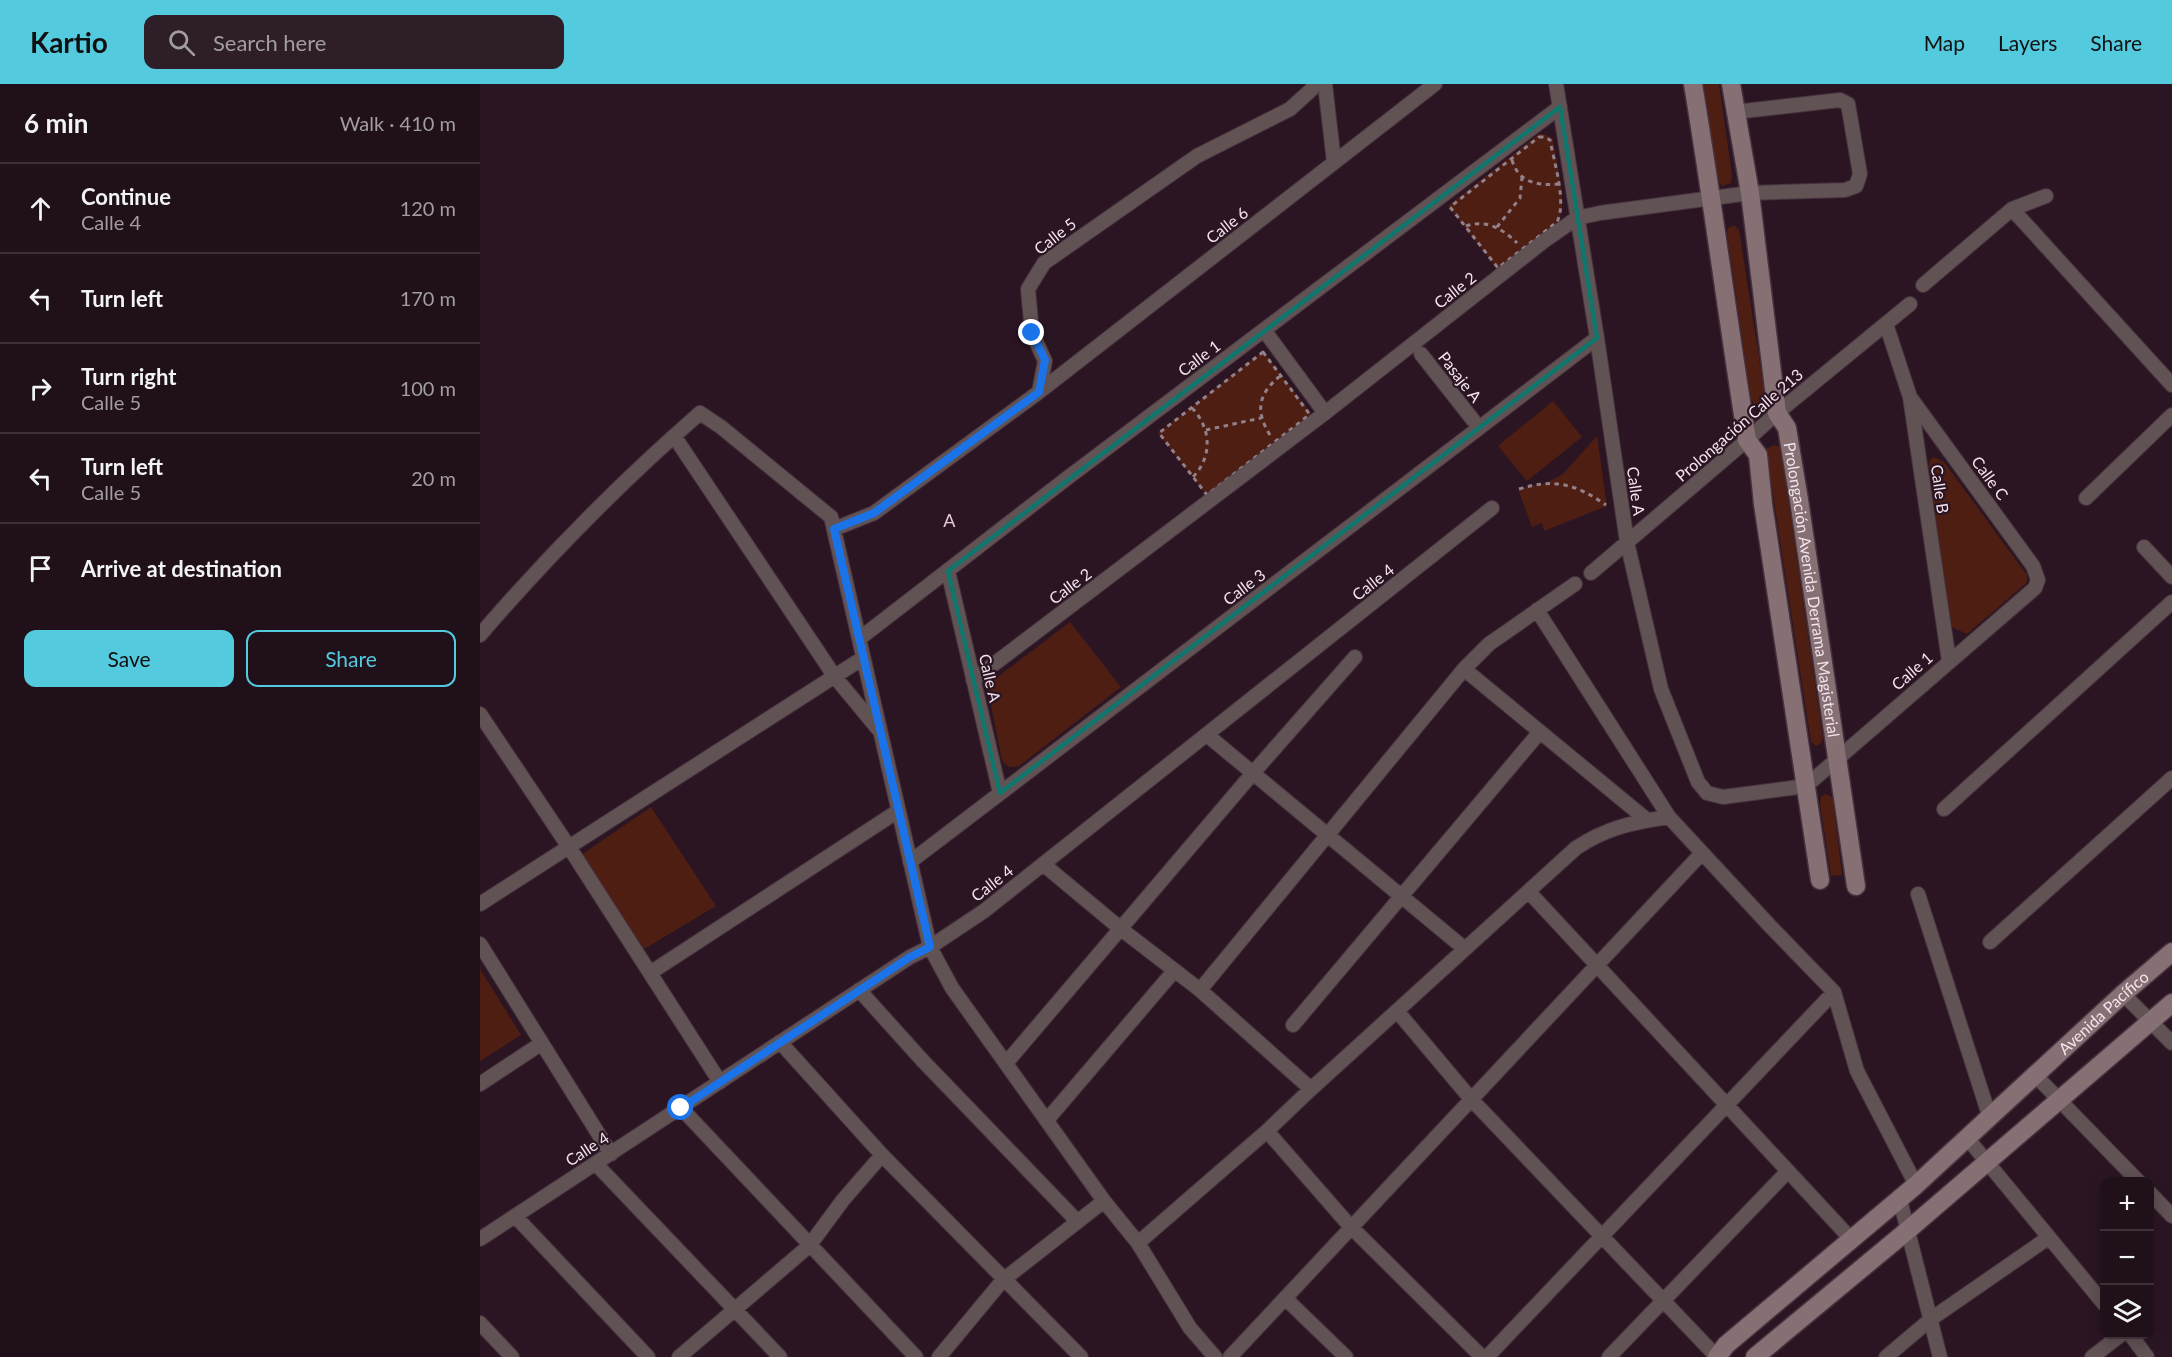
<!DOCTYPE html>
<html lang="en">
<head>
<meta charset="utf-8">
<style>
  body { margin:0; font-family:Lato,sans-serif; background:#2d1e27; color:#f1f3f6 }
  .controls { position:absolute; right:18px; bottom:18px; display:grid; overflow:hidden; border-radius:12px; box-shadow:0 3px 15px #0003 }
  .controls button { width:54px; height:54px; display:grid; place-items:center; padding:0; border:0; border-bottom:2px solid #3d3039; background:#20101a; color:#f1f3f6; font:30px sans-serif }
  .stop { position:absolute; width:18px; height:18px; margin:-14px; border:4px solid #1a73e8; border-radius:50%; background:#fff }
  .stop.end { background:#1a73e8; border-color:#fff; box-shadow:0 2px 6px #0008 }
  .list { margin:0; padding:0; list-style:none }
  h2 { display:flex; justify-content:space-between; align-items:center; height:78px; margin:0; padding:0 24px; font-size:26px }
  h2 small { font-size:20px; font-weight:400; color:#a29da2 }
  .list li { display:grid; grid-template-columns:39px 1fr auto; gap:18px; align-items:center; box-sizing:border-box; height:90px; padding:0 24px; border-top:2px solid #3d3039 }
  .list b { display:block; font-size:22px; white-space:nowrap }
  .list p { margin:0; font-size:20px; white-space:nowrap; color:#a29da2 }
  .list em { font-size:20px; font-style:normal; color:#a29da2 }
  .actions { display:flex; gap:12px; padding:18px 24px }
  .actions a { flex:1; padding:14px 0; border:2px solid #54cade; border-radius:12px; text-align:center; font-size:21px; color:#54cade }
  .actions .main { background:#54cade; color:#111 }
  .icon { flex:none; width:33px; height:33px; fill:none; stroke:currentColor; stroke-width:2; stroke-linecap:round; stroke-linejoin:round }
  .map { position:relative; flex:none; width:1692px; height:1273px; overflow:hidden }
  header { display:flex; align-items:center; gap:36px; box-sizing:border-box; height:84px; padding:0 30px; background:#54cade; color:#111 }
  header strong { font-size:28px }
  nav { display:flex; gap:33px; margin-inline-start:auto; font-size:21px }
  .search { width:420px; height:54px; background:#2d1e27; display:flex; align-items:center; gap:15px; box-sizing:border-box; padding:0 21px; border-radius:12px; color:#a29da2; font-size:22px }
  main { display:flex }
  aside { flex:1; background:#20101a }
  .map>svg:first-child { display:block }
</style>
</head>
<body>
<header>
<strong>Kartio</strong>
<div class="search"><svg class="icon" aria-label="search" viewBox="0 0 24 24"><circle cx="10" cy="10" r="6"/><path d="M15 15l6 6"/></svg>Search here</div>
<nav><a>Map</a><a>Layers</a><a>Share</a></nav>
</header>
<main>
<aside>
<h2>6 min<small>Walk · 410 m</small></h2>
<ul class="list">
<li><svg class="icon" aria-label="ahead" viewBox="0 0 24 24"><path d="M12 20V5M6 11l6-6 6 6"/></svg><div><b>Continue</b><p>Calle 4</p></div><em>120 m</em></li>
<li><svg class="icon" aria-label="left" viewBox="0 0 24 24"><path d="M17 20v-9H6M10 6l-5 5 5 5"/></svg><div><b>Turn left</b></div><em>170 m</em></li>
<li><svg class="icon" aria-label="right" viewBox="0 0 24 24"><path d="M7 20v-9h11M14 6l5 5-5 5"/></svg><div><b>Turn right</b><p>Calle 5</p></div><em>100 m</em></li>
<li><svg class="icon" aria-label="left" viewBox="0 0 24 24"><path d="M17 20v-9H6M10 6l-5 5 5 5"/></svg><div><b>Turn left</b><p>Calle 5</p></div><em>20 m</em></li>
<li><svg class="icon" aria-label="arrive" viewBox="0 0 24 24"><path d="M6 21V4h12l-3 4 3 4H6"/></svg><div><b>Arrive at destination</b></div></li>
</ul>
<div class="actions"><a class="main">Save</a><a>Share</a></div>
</aside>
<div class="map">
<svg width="1692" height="1273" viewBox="0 0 1692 1273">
  <rect width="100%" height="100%" fill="#2b1523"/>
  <!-- green -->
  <path fill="#4e1e13" d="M1224,0H1239L1252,91L1251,99L1242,102L1238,97Z
    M1059,50L1067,51L1073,55C1076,78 1088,117 1078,139L1018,186L968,122Z
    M1254,141L1259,146L1285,312V317L1278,321H1274L1271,315L1247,148L1248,144Z
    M783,267L830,328V331L727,412L678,349Z
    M1073,317L1102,353L1047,397L1018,362Z
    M1117,352L1127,422L1064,447L1062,439L1052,443L1038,405L1066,399L1083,390Z
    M1294,361L1300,363L1301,367L1343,655L1340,660L1336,662L1331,658L1286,365Z
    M1454,373L1464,378L1547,491V498L1544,501L1487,550L1472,543L1448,384L1450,376Z
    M590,538L641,603L539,682C532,684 526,683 522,676L507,601Z
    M1345,710L1352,713L1353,717L1362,791L1351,792L1340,719L1341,713Z
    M171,723L236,822L164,865L101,771Z
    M0,885L41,951L0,977Z"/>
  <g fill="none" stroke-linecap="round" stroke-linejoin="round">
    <defs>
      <path id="street" d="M845,0L854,78
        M1076,0L1117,254L1147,458L1181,605L1218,698L1227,709L1243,713L1326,702L1555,504L1558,496L1553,482L1430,313
        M1532,125L1692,301
        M1443,201L1532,125L1566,112
        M1406,240L1430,313L1469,577
        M784,246L845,329
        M941,270L993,336
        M559,308L955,0
        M194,352L355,593L398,645
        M1606,414L1692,331
        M354,445L394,429L559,308L565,277L552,249L548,205L564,179L717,72L810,25L832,5L834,0
        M1664,463L1692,493
        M468,487L520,709
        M1111,489L1267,356L1297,329L1430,220
        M1057,526L1189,733L1290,842L1354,908L1377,987L1436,1101
        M0,551C68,472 142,397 220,329L241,343L351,433L450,863L472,904L624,1117L658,1159L710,1244L735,1273
        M379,555L586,395L1080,23
        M984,585L1167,736
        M493,596L845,329L1064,157L1097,134L1120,129L1270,109L1365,106L1376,102L1380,90L1368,20L1360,16L1255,28
        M0,630L89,763L240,998
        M727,651L985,865
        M1464,725L1692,518
        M430,778L1117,254
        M563,780L641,845L720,906L831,1005
        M1049,808L1372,1156
        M1438,810L1510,1034
        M0,820L383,574
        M1510,858L1692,694
        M0,860L131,1070
        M170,889L418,727
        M379,906L443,977L597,1137
        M720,906L984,585L1009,560L1095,500
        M1643,910L1692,959
        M917,927L991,1015L1237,1273
        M813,941L1059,649
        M300,958L402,1071L601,1273
        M527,978L773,689L875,573
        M1556,992L1659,1098
        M0,1000L62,959
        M201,1024L436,1273
        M567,1036L694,887
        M787,1047L869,1141L1002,1273
        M1488,1055L1624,1220
        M116,1080L300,1273
        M1670,1109L1692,1132
        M1420,1116L1460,1273
        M35,1132L168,1273
        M0,1155L430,873L450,863L504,827L1012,424
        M658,1159L787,1047L831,1005L1096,764C1126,744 1153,738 1189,733
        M805,1214L866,1273
        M0,1239L32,1273
        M1650,1250L1667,1273
        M199,1273L329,1162L363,1116L402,1071
        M459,1273L523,1196L624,1117
        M750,1273L1222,769
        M1007,1273L1354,908
        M1129,1273L1308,1087
        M1406,1273L1451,1235L1568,1154
        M1612,1273L1642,1250"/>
      <g id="secondary">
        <path d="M1213,0C1233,119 1248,238 1267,356L1278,371L1283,420L1340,796"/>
        <path id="s1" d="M1251,0L1270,109L1297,329L1307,344L1319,416L1376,802"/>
        <path id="s2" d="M1237,1273L1246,1261L1436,1101L1643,910L1692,868"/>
        <path d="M1275,1273L1428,1146L1692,919"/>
      </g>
    </defs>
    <!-- street casing -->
    <use href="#street" stroke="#47323f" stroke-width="16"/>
    <!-- secondary casing -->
    <use href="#secondary" stroke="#47323f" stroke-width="21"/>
    <!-- path -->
    <path stroke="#92808b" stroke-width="3" stroke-dasharray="4.5 4.5" stroke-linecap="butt" d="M1059,53H1065L1070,56C1074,78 1087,118 1077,138L1018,184L970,123Z
      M1032,76C1038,98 1057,102 1078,100
      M986,142C1006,135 1023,145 1037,159
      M1017,143L1040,114L1042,93
      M783,268L828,328L829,331L727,411L679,349Z
      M712,324C731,344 733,372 713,393
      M726,346L781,334
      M790,351C775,327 778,310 800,292
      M1039,405C1074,394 1096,400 1126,421"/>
    <!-- street -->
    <use href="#street" stroke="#615254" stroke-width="14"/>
    <!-- secondary -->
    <use href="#secondary" stroke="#877073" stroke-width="18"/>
  </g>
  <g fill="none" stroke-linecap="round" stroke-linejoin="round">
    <!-- route -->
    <path stroke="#1a73e8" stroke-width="8" d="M201,1024L430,873L450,863L354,445L394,429L559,308L565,276L552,249"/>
  </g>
  <!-- marked area -->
  <path fill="none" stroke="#0f766e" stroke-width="4.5" stroke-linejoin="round" d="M1080,23L1117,254L520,709L468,487Z"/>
  <g text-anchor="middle" stroke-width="4.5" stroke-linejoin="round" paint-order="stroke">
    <!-- street labels -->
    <g font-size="16" fill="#f3e4ed" stroke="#2b1523">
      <text transform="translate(747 141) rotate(-38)" y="6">Calle 6</text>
      <text transform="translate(575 152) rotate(-38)" y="6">Calle 5</text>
      <text transform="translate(975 206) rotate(-38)" y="6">Calle 2</text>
      <text transform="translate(719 274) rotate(-37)" y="6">Calle 1</text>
      <text transform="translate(980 293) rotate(52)" y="6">Pasaje A</text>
      <text transform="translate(1259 341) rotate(-41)" y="6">Prolongación Calle 213</text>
      <text transform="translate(1510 394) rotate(54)" y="6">Calle C</text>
      <text transform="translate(1460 405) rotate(82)" y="6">Calle B</text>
      <text transform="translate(1156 407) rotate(82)" y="6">Calle A</text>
      <text transform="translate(893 498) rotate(-38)" y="6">Calle 4</text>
      <text transform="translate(590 502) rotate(-37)" y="6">Calle 2</text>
      <text transform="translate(764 503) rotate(-37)" y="6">Calle 3</text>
      <text dy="6" stroke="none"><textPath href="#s1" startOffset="514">Prolongación Avenida Derrama Magisterial</textPath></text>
      <text transform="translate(1432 587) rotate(-41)" y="6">Calle 1</text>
      <text transform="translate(510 594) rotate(77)" y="6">Calle A</text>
      <text transform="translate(512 799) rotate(-38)" y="6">Calle 4</text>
      <text dy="6" stroke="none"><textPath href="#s2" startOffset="518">Avenida Pacífico</textPath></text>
      <text transform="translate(107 1065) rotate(-33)" y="6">Calle 4</text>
    </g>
    <!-- neighbourhood labels -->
    <g font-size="18" letter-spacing="1.5" fill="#e7c8da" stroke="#2b1523">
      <text x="470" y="443">A</text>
    </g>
  </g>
</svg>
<div class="controls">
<button>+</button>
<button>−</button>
<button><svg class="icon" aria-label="layers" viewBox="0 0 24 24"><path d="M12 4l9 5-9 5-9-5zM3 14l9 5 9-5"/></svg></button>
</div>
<div class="stop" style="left:201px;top:1024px"></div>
<div class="stop end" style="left:552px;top:249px"></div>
</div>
</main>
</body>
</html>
